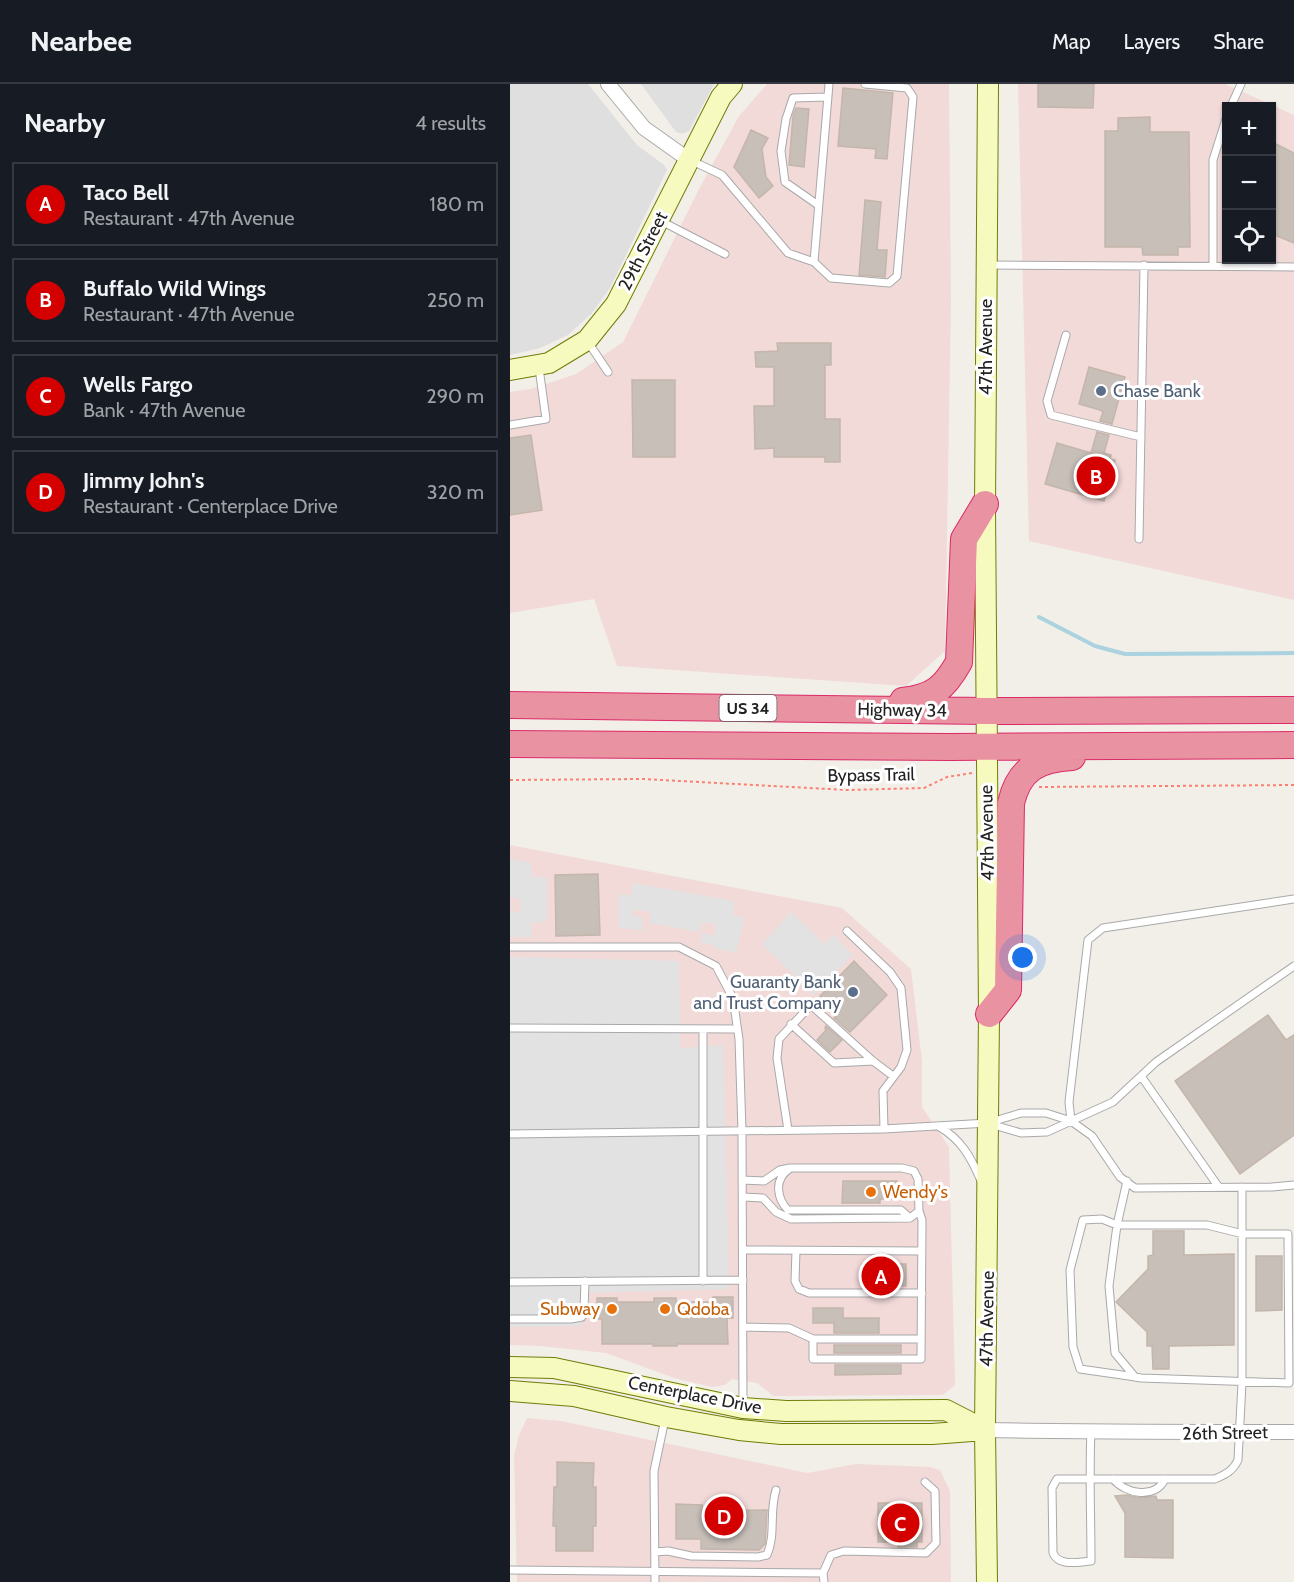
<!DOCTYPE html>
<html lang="en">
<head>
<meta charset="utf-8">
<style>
  body { margin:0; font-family:Cabin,sans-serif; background:#242831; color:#f1f3f6 }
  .controls { position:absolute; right:18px; top:18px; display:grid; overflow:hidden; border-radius:0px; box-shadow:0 2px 4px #0004 }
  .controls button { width:54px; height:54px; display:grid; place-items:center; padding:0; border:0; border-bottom:2px solid #363941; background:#171b24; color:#f1f3f6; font:30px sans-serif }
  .you { position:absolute; left:513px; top:874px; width:21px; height:21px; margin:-15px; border:4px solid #fff; border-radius:50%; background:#1a73e8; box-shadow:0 0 0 9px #1a73e833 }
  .badge { display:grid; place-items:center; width:39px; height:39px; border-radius:50%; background:#d40000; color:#fff; font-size:20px; font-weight:700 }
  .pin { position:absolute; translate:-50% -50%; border:3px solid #fff; box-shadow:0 2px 6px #0006 }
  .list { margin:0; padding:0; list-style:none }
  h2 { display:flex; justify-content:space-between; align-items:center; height:78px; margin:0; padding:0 24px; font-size:26px }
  h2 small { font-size:20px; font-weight:400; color:#9ea1a6 }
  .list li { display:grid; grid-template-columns:39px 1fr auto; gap:18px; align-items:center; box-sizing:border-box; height:84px; margin:0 12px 12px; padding:0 12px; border:2px solid #363941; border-radius:0px }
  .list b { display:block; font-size:22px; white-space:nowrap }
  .list p { margin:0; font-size:20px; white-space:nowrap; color:#9ea1a6 }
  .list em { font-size:20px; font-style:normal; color:#9ea1a6 }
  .icon { flex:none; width:33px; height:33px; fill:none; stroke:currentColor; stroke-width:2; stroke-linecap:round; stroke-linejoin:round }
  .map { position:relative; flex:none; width:784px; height:1498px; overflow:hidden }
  header { display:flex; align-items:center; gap:36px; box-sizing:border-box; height:84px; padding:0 30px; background:#171b24; border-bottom:2px solid #363941 }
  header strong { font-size:28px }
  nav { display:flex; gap:33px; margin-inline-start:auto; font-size:21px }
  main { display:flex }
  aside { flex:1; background:#171b24 }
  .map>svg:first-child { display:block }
</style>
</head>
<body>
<header>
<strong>Nearbee</strong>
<nav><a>Map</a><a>Layers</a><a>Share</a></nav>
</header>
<main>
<aside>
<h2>Nearby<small>4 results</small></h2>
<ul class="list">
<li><span class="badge">A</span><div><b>Taco Bell</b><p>Restaurant · 47th Avenue</p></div><em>180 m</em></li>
<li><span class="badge">B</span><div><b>Buffalo Wild Wings</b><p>Restaurant · 47th Avenue</p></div><em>250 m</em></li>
<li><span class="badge">C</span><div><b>Wells Fargo</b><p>Bank · 47th Avenue</p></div><em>290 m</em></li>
<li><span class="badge">D</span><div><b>Jimmy John's</b><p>Restaurant · Centerplace Drive</p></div><em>320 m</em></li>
</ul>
</aside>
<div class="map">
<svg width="784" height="1498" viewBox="0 0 784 1498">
  <rect width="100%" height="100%" fill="#f2efe9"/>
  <!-- residential -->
  <path fill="#e0dfdf" d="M0,0H78L127,61L154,81L157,86L100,204L82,229L58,251L30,264L0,271Z
    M131,0H204L179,47L172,50L166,48Z"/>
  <!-- commercial -->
  <path fill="#f2dad9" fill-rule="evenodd" d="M257,0H439L441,217L435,567L396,602L107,582L84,515L0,529V308L21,305L66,290L113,258L188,107L229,32Z
    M508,0H715L784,31V516L519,457ZM716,22H762V176H716Z
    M0,761L332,824L401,885L412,977V1023L439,1063L445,1301L433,1311L263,1312L247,1299L222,1295L215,1301L202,1303L164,1294L96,1269L30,1262L0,1261Z
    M17,1334L51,1337L297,1389L346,1380L420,1383L430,1386L440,1407L441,1498H7L4,1372L9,1351Z"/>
  <!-- parking -->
  <path fill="#e2e2e2" d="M0,775L21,779L22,793H37V837L21,839L22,853H0V827L11,828L10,815L0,813Z
    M123,799L224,817L223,832L234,833L226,869L204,864V861L190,858L192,849L205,851L206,840L192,838L190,848L140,839V828L125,825L121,832L132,833L133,846L109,844L108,811H121Z
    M281,828L314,860L323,851L342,871L304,911L252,860Z
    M0,873L169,877L170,964L213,961L219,1205L69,1209L71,1242L0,1243Z"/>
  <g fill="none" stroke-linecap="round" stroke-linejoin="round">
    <!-- stream -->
    <path stroke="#aad3df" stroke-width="4" d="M529,533L585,562L615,570L784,569"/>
  </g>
  <!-- building -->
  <path fill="#c7bfb8" stroke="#c4b6ab" stroke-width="1.5" d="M528,0H584L583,24L528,23Z
    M333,4L383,9L377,75L365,74L366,65L328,62Z
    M286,24L299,25L294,83L279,81L283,32Z
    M640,33V48H679L680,163H668V171H633L632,163H595V47H608V34Z
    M241,46L258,54L252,65L256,93L263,102L249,114L224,83Z
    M762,58L784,69V159L762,150Z
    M355,116L371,118L367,166H377L375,193L349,191Z
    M267,259H321V281H315V335H330V378H315V373H264V364L245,365L244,322H264V283H246L245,268L268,267Z
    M579,283L615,293L602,340L590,337L593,328L590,326L569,320Z
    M122,296H165V373H123Z
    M587,348L599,351L594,369L601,371L600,375L605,376L594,417L535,400L547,359L581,369Z
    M21,351L32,426L0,431V354Z
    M88,790L90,851L46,852L45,791Z
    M344,877L377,911L340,948L324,934L328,931L310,912Z
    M758,931L776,956L784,951V1051L730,1090L665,997Z
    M316,942L332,956L320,968L307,956L316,946L315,944Z
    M333,1097H387V1115H370V1119H332Z
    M643,1147H674V1171L724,1170V1261L659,1262V1285H643L642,1262H637V1248L606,1218L638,1185V1172L643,1171Z
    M746,1172H772V1226L746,1227Z
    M352,1180H396V1202H352Z
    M203,1213H223V1234H217L218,1260H167V1262H143V1260H92V1235H87V1214H107V1218H144V1214H166V1218H203Z
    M303,1224H333V1234H369V1249H324V1239H303Z
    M324,1261H391V1269H324Z
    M325,1281H391V1290L325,1291Z
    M47,1378L84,1379L83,1403H86V1442H83V1467H46V1442H43L44,1403H47Z
    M617,1411L630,1414L646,1412L647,1416H663V1474L615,1473V1429L605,1412Z
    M368,1419H412V1458H407V1463H388V1458H368Z
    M166,1420L192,1421V1427L257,1426L255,1460L249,1466L191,1465V1455H166Z"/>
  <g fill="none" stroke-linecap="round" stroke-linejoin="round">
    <defs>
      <path id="lane" d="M721,22L731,0
        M180,76L212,91L278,169L304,178L321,194L379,199L387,192L403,13L397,4L355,0
        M308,121L275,98L271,67L276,35L283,14L317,13
        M151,137L215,170
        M304,178L319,0
        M479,181L784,183
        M703,181V76L716,35
        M556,251L537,317L541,331L631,353
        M78,258L98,288
        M0,341L36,335L29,284
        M629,455L634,181
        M337,847L380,888L391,904L397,966L391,983L373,1007L374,1045
        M0,863H169L206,882L223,914L229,955L232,1047L233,1321
        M281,940L324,979L363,977
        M0,944L227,945
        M193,945V1197
        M631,992L708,1102
        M561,1037L559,1018L578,856L593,844L784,815
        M480,1040L511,1049L537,1048L603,1018L646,978L784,882
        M428,1042C451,1055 461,1073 471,1097
        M278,1046L267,974L269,955L301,921L363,977L383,992
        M0,1050L374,1045L478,1039L511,1029H536L561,1037L582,1052L610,1093L625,1104L762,1103L784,1101
        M278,1086C264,1096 267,1115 278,1126H391L400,1134
        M232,1096L254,1097L270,1086L280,1084H392L404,1087L408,1095L409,1127L400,1134L281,1135L266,1128L253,1114L233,1113
        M617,1097L607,1141L592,1135L573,1136L560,1186L563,1263L570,1285L619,1292L631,1294L779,1299L778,1150H733L697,1141H607L599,1202L605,1269L625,1293
        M233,1166L412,1167
        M286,1167L285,1197L289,1205L299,1209H412
        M0,1198L233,1196
        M0,1235H61L72,1233L74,1227L75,1197
        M233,1243L279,1244L303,1255H411
        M303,1255V1275H411L412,1136L409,1127
        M581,1346C579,1390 581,1434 581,1477C568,1478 549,1483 543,1469L542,1404L547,1395H705C716,1390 723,1387 728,1376L732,1299V1103
        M603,1395C616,1410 645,1416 655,1395
        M145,1468L158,1467L181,1472L248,1473L257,1471C266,1451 259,1427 266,1406
        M0,1486L313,1489
        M145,1498L144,1387L155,1335
        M314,1498L313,1489L321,1471L334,1467L416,1469L426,1459L425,1407L415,1398"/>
      <path id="street" d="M98,0L134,44L179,76
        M475,1346C578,1348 681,1348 784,1348"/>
      <path id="secondary" d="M0,286L39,279L77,256L106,220L211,13L222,0
        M0,1283L44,1284L233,1324L276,1327L436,1326L475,1346
        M0,1307L64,1312L156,1333L229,1346L271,1350H422L475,1346
        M477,1498L475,1346L479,930L475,423L478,0"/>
      <path id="highway" d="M393,617C423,613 434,605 449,578L454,455L475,420
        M0,621L476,627L784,626
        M0,660L440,663L784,661
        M479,930L498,906L501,719C509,684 529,675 562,673"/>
    </defs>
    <!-- lane casing -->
    <use href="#lane" stroke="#a9a9a9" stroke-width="9"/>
    <!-- street casing -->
    <use href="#street" stroke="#a9a9a9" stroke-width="16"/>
    <!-- secondary casing -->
    <use href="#secondary" stroke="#707d05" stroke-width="22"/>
    <!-- highway casing -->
    <use href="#highway" stroke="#dc2a67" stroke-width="28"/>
    <!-- path -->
    <path stroke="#fa8072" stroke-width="2" stroke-dasharray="3 3" stroke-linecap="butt" d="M0,696L133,695L337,706L414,704L437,693L462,689
      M529,703L784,701"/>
    <!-- lane -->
    <use href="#lane" stroke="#fff" stroke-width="7"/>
    <!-- street -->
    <use href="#street" stroke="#fff" stroke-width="14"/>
    <!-- secondary -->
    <use href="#secondary" stroke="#f7fabf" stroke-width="20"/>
    <!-- highway -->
    <use href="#highway" stroke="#e892a2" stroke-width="26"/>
  </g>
  <!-- markers -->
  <g fill="#5c6f8a" stroke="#fff" stroke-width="2">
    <circle cx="591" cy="307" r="6"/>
    <circle cx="343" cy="908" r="6"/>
  </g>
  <g fill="#e8710a" stroke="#fff" stroke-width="2">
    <circle cx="361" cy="1108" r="6"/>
    <circle cx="102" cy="1225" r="6"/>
    <circle cx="155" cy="1225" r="6"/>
  </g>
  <g text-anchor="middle" stroke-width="6" stroke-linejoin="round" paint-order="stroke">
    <!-- shield labels -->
    <rect fill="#fff" stroke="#646464" stroke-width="1.5" x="209.5" y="611" width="57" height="26" rx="4.5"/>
    <g font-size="16" font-weight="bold" fill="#222">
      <text x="238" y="630">US 34</text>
    </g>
    <!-- street labels -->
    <g font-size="18" fill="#222" stroke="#fff">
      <text transform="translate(133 167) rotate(-63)" y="6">29th Street</text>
      <text transform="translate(476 263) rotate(-90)" y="6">47th Avenue</text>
      <text transform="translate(392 626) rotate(1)" y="6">Highway 34</text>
      <text transform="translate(361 691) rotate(-1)" y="6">Bypass Trail</text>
      <text transform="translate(477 749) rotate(-91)" y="6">47th Avenue</text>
      <text transform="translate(477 1235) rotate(-89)" y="6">47th Avenue</text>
      <text transform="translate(185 1311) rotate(11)" y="6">Centerplace Drive</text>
      <text transform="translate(715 1349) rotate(-1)" y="6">26th Street</text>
    </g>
    <!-- service labels -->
    <g font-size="18" fill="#4e5e75" stroke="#fff" text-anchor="start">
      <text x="603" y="313">Chase Bank</text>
      <text x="331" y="904" text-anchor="end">Guaranty Bank<tspan x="331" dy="21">and Trust Company</tspan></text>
    </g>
    <!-- food labels -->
    <g font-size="18" fill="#c56008" stroke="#fff" text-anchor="start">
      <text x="373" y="1114">Wendy's</text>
      <text x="90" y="1231" text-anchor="end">Subway</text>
      <text x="167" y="1231">Qdoba</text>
    </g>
  </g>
</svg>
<div class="controls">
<button>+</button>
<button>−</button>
<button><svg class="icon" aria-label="locate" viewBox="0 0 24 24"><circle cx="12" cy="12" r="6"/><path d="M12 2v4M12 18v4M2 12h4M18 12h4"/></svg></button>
</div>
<div class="you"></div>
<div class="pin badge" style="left:371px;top:1192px">A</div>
<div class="pin badge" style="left:586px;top:392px">B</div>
<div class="pin badge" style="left:390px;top:1439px">C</div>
<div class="pin badge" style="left:214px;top:1432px">D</div>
</div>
</main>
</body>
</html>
